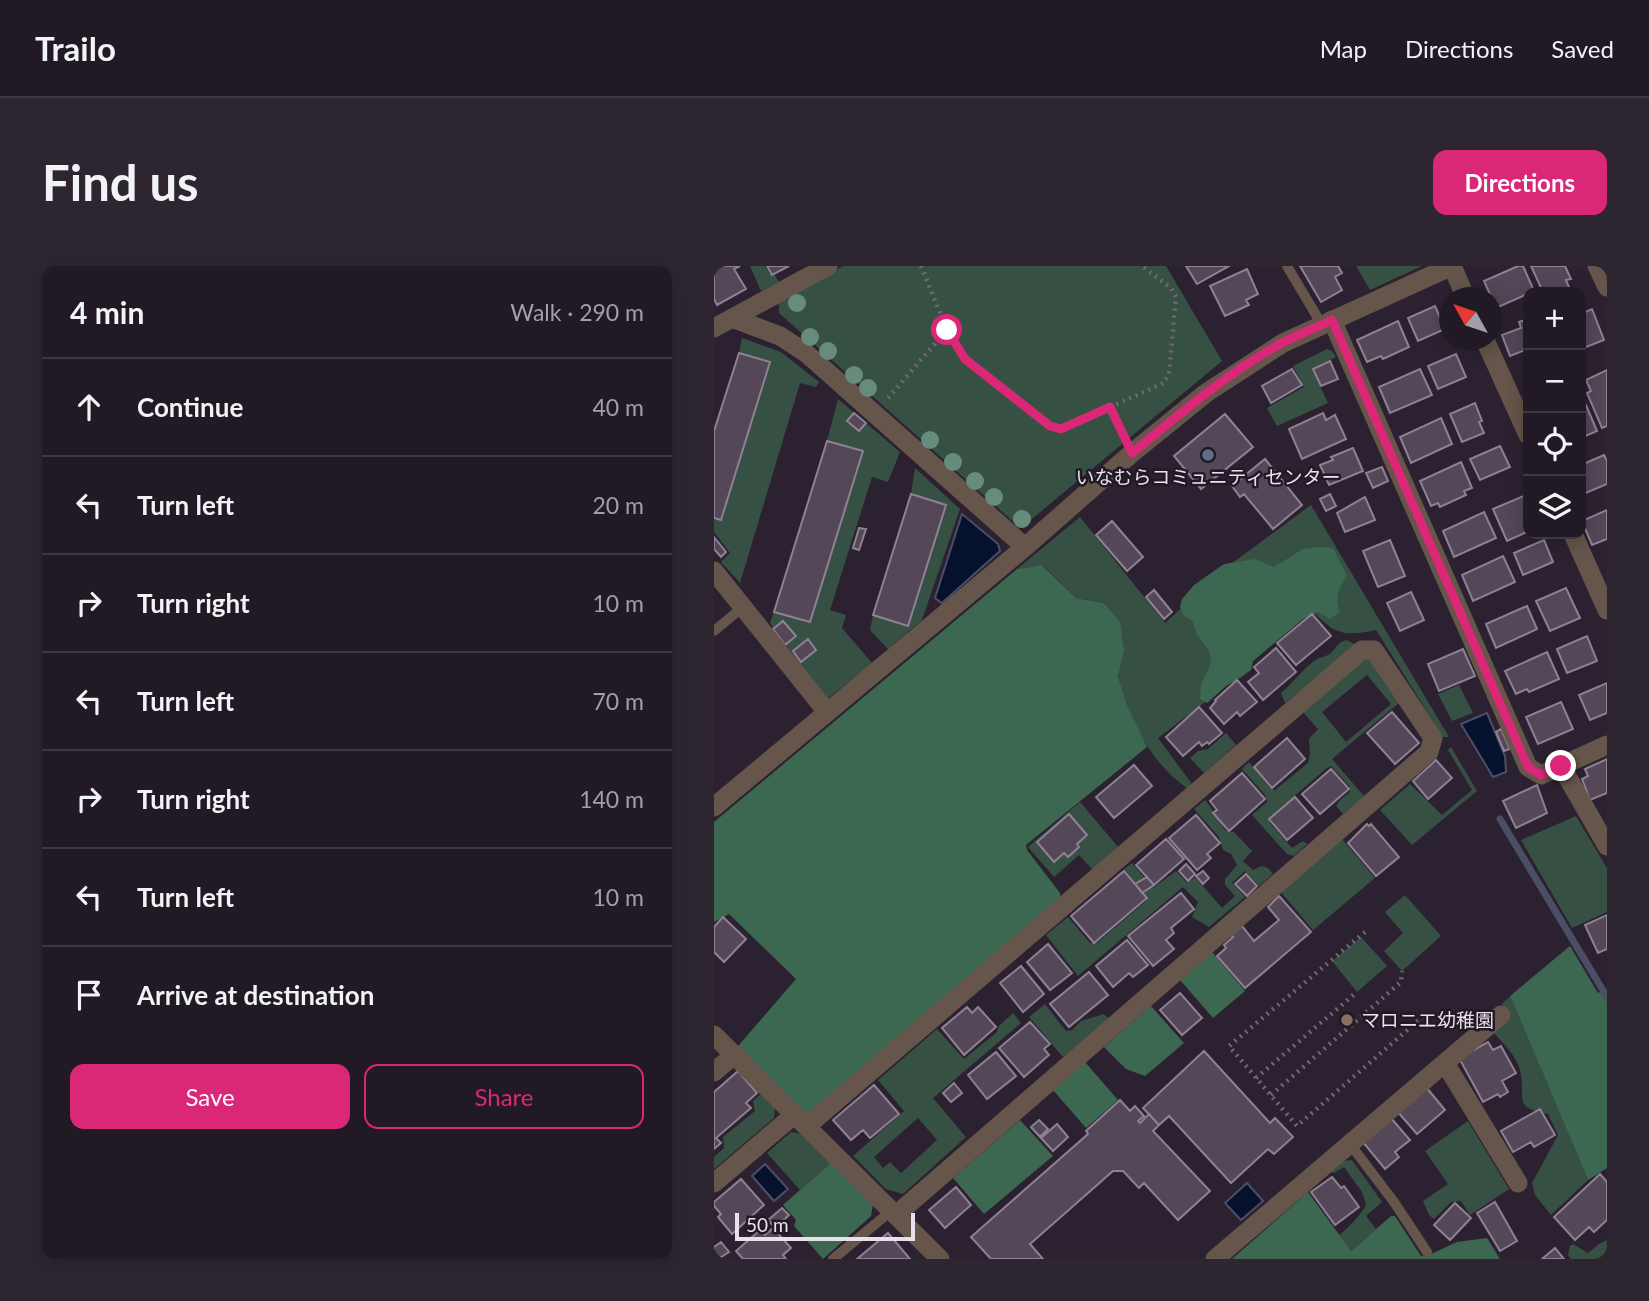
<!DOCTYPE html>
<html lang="en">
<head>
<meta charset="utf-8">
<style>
  body { margin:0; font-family:Lato,"Noto Sans JP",sans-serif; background:#2d2631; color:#f1f3f6 }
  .controls { position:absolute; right:21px; top:21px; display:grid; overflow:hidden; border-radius:14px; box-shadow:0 4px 18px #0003 }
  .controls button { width:63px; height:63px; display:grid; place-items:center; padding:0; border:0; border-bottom:2px solid #3e3841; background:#211924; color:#f1f3f6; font:35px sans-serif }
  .compass { position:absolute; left:725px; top:21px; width:63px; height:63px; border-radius:50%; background:#211924; box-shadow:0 4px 18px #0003; rotate:310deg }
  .scale { position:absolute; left:21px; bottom:18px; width:180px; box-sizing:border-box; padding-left:7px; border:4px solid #e8e1eb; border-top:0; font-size:19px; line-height:24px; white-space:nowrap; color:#e8e1eb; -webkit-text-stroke:5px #221826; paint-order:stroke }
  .stop { position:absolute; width:21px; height:21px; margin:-16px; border:5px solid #db2777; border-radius:50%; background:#fff }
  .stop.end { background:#db2777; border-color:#fff; box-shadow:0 2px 7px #0008 }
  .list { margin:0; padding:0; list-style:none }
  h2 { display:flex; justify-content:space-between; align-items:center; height:91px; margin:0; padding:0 28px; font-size:30px }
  h2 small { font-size:23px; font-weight:400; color:#a2a0a6 }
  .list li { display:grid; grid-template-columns:46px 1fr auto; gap:21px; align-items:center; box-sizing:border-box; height:98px; padding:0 28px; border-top:2px solid #3e3841 }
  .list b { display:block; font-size:26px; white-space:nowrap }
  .list em { font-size:23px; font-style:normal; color:#a2a0a6 }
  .actions { display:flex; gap:14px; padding:21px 28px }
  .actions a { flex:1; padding:16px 0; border:2px solid #db2777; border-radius:14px; text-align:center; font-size:24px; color:#db2777 }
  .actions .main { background:#db2777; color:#fff }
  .icon { flex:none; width:38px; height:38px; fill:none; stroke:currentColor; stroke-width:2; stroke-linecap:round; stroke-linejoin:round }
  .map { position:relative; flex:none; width:893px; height:993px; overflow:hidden; border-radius:14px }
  header { display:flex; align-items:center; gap:42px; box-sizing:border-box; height:98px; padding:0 35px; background:#211924; border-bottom:2px solid #3e3841 }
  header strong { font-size:33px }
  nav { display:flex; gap:38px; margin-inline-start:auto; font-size:24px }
  .intro { display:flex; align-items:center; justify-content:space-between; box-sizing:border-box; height:168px; padding:0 42px }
  h1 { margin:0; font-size:49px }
  .button { padding:18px 32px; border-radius:14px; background:#db2777; color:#fff; font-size:24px; font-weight:700 }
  main { display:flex; gap:42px; padding:0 42px }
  aside { flex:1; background:#211924; border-radius:14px; box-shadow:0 4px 18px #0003 }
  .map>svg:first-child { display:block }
</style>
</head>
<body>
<header>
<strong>Trailo</strong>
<nav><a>Map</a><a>Directions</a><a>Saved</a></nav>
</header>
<div class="intro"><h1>Find us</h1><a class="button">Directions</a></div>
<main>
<aside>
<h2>4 min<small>Walk · 290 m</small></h2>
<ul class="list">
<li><svg class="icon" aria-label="ahead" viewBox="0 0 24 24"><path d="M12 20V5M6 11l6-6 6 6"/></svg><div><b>Continue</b></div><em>40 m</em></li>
<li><svg class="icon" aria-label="left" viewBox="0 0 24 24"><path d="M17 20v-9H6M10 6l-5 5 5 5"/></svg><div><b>Turn left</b></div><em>20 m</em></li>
<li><svg class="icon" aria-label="right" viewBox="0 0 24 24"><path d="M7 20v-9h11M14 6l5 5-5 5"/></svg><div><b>Turn right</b></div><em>10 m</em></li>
<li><svg class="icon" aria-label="left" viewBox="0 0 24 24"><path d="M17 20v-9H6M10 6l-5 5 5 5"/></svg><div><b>Turn left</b></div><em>70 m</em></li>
<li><svg class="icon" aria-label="right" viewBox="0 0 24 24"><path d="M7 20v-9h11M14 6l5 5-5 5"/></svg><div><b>Turn right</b></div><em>140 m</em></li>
<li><svg class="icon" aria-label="left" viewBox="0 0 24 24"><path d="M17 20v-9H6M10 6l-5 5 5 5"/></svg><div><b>Turn left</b></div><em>10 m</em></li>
<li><svg class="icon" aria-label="arrive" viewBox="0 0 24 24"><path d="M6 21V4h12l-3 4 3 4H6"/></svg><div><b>Arrive at destination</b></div></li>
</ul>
<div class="actions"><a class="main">Save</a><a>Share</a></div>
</aside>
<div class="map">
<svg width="893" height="993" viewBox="0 0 893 993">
  <rect width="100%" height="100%" fill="#2c2130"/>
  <!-- green -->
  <path fill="#365143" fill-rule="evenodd" d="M36,0H51L56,8L61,9L65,16L47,25Z
    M129,0H452L508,95L313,257L303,259L65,47V36Z
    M642,0H708L656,24Z
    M28,72L67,86L105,116L102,121L86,117L26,317L7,296L16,287L0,266V252L7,254L56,97L25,87Z
    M613,83L618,85L622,91L598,103L614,137L563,160L553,142L590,121L579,100Z
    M124,133L186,186L174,216L158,211L116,344L132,349L128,362L158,397L112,434L56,357L60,346L96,356L149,186L113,175Z
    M201,202L246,243L208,354L174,383L156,364L159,349L194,359L232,239L197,228Z
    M597,239L735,471H729L662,364C629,371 621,368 598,345L539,395L537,404L528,411L512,420L444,472L478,518L473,522C440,500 412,452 405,413C403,404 408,395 409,386C411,366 402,352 390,337L362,332L329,299L303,303L366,251L451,357L510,303Z
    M633,374L642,379L571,437L567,427C579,417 588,404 600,395C605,391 611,391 616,388C623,382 622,376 633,374Z
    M648,393H656L685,437L618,493L650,530L629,548L622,540L626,534L636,526L635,520L617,500L613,502L557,550L556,557L578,582L589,575L593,578L580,590L573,588L538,549L553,536L551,529L528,503L535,496L556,522L561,524L594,497L596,488L595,473L604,463L587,444ZM653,409L677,438L632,476L608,446Z
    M745,419L759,447L738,455L724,428Z
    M512,467L522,479L490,507L476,492L484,485L494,483Z
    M737,481L763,525L698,579L666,544L696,518L728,549L758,524L734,484Z
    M491,534C500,544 504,555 512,565L520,566L538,585L529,595L539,604L547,600L554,602L559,608L545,620L531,605L518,617L531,631L495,661L478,651L484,636L469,621L364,710L332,669L354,651L376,677H383L432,635L433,630L410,603L418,597L439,622L462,605L473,617L481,611L508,642L521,630L511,619V613L523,599L517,588L509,584L505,571L480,543Z
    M366,536L405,582L379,604L365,589L340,611L314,581Z
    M862,550L893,602V646L858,662L807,574Z
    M628,573L661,612L599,664L566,625Z
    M691,629L727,670L688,705L670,685L689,667L671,646Z
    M647,671L673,700L643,726L618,695Z
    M796,730L874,914L837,949L821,929L818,917L844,869L834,848C799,841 811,835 807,808C804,791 789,777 778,765L797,750L788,738Z
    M331,738L352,765L358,764L367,755L390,748L395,753L349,791L315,751Z
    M299,747L307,757L219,832L252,871L189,928L172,923L139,890L190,845L164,814L223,763L250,793L283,766L285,760ZM204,852L223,874L187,907L176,896L169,902L160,891Z
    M48,827L61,841L60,852L0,903V891L10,882L9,871L41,845L39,835Z
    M754,855L795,923L756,949L747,935L737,936L720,953L715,949L709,935L734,918L711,885Z
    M77,866L92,869L118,896L86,924L53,887Z
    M638,894L668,936L652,950L662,963L637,985L625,969C632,965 649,946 652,939L648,926L630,901L620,907L615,905L628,895Z
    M893,974V993H857L854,989L856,980L859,978L874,987L885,978Z"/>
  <!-- forest -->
  <path fill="#3c6751" d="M605,281L619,282L633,310C625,322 620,331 626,346L616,353L604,346L589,353L539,395L537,404L512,420L493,437L486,433L487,418L497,397L496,387L483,368L478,354L470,350L466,341L468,333L480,319L510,298L541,293L560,301L589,283Z
    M328,299L362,332L390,337L406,356L410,384L404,410L412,437L433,481L312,579L313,584L346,627V633L92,852L25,787V779L82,713L15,648L0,656V556L303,303Z
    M856,680L884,727L893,723V902L874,914L796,730Z
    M498,686L531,725L499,752L466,714Z
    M437,740L470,777L431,810L412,803L390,781Z
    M371,796L404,834L372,862L339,824Z
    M306,854L339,890L270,948L239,912Z
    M118,896L159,938L157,950L109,993L80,960L82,954L69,939Z
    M594,926L637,985L677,950H681L707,990L715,989L743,976L773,972L786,993H518Z"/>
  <!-- water -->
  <path fill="#06112d" stroke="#4a4f66" stroke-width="2" d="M248,248L284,278L286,285L228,337L221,332Z
    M773,447L791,490L792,506L779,511L747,458Z
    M51,898L74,923L60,935L38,910Z
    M533,917L549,935L527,954L511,937Z"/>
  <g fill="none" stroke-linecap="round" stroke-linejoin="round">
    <!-- stream -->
    <path stroke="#4a4f66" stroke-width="7" d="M786,553L893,731"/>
  </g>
  <!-- building -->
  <path fill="#534758" stroke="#8e8194" stroke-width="2" d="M0,0H26L20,3L32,23L3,39L0,33Z
    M53,0H75L58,9Z
    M472,0H515L483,18Z
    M586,0H624L628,7L621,11L628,24L607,36Z
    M804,0H809L820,25L782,42L770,15Z
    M817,0H851L857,13L852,14L857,26H829Z
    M533,3L544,28L532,34L535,39L511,50L496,20Z
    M721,40L731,63L704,75L694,52Z
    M878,43L890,74L867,83V48Z
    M814,53V83L796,90L788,69L807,62L805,56Z
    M684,55L695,81L669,93L667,90L653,96L643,74Z
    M25,87L56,96L7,254L0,252V165Z
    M742,88L752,111L724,123L714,100Z
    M616,95L624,113L607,120L599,103Z
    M578,103L588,119L557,137L548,120Z
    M706,103L718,129L676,147L665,121Z
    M893,104V160L888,162L873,127L877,125L872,114Z
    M761,137L768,155L765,156L770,167L748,176L736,148Z
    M872,139L883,165L867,172V141Z
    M140,147L152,157L145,165L133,155Z
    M609,147L612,154L621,149L632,173L588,193L575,163Z
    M511,148L539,181L487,223L460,190Z
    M727,152L738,178L697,197L686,171Z
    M113,175L149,185L96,356L60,346Z
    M786,180L796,201L766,214L756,193Z
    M639,182L649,205L615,219L606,199L619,194L617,191Z
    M890,189L893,195V218L867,229V199Z
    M551,193L588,239L559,263L530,228L526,231L518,220Z
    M747,196L758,222L750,225L752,229L726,241L724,237L717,240L706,215Z
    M668,201L674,215L659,222L652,207Z
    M197,228L232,239L194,360L159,349Z
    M616,228L622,240L612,245L606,233Z
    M812,229L814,234L813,266L793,275L779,243Z
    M651,231L661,254L631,266L623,247Z
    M893,244V273L878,279L868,255Z
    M770,246L782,272L740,291L729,265Z
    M398,255L429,291L413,305L382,269Z
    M145,262L152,263L145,284L139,282Z
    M0,271L12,286L7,291L0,283Z
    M676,274L691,310L664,321L649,285Z
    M830,274L839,296L809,309L800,287Z
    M789,290L801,316L759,335L748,309Z
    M852,322L866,352L836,365L822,335Z
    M440,324L458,346L450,353L432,331Z
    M697,326L710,354L686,365L673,337Z
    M813,340L823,363L782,382L772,358Z
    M598,348L617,370L582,399L563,377Z
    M69,355L82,370L71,379L59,363Z
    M873,370L883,395L853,407L843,383Z
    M94,373L102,384L87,396L79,385Z
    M562,382L582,406L549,434L534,416L545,407L540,401Z
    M749,383L761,410L725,425L714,398Z
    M833,386L845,413L815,426L813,423L802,428L791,405Z
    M523,414L543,436L526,450L523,446L510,458L496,442L502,435L501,434Z
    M893,417V447L876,454L865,429Z
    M847,436L859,463L824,478L812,451Z
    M485,441L508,467L495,478L493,476L488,480L485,476L469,490L452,471Z
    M678,446L705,477L681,498L653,467Z
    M787,463L796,483L790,485L782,466Z
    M573,472L591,493L558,522L540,501Z
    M893,493V527L876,534L868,513L874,510L871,503Z
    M722,494L738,512L714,533L699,515Z
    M420,499L438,520L400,552L382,531Z
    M617,503L635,523L606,548L588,528Z
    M528,507L551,533L515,565L499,547L503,544L496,535Z
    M823,519L833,547L802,562L789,535Z
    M581,531L599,552L573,574L555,553Z
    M355,548L373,569L363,578L365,581L354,591L350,587L340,596L323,576Z
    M482,549L506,577L493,588L497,592L483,604L455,572Z
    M653,558L655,560L657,558L685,591L662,610L634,577Z
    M452,573L470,593L440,619L422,599Z
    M472,598L481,608L474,615L465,605Z
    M410,605L433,632L380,677L357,650Z
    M489,605L495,612L489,618L482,610Z
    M532,608L543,620L533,630L521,618Z
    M433,611L440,619L428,627L421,618Z
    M467,627L480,643L457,662L460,667L452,674L460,683L439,700L414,670Z
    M565,630L597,666L531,722L503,690L512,682L510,679L519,671L517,669L528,660L540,675L565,654L554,641Z
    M893,649V683L884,687L871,659Z
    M9,651L32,673L10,696L0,686V661Z
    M413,674L434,699L419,711L415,707L399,721L382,700Z
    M334,678L358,707L336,724L313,696Z
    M307,700L330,728L309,746L286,717Z
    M375,706L394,729L355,761L336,738Z
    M466,727L488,752L468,769L446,744Z
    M253,741L258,747L264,741L282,761L250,789L228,762Z
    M316,756L336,778L330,783L335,789L310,811L285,782Z
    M774,776L779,784L787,780L802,807L788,815L794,826L786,831L784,828L769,836L745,792Z
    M490,785L556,857L561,852L579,871L560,888L554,883L517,917L455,850L445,859L429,842Z
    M282,786L302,810L273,833L254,809Z
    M24,805L43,827L32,837L37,842L2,872L7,877L0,883V826Z
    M240,817L248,827L237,836L229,827Z
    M160,819L185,848L156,872L149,864L137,874L119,854Z
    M712,821L731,844L703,868L683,845Z
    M406,834L416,845L421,840L430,850L424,855L426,857L435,848L445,859L439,865L496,925L464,954L430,917L425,922L409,905H399L316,978L329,993H277L257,971L374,868L372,865Z
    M826,843L841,869L820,881L817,876L799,886L787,865Z
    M677,852L696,874L681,886L685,891L671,903L649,876Z
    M325,854L334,863L326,871L317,861Z
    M343,858L354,871L339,885L327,872Z
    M886,908L893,916V954L880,966L875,961L861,974L840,951Z
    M618,911L627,922L630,920L645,941L621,959L597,926Z
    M27,913L50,939L18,968L4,951L7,948L0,940V936Z
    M242,921L257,939L231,962L215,944Z
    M781,936L803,975L786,985L763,947Z
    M741,937L757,952L736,974L720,959Z
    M68,942L75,949L61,962L54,954Z
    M59,962L77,982L69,989L72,993H29L22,985L46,964L51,969Z
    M174,967L196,993H143Z
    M7,976L15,986L4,993L0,989V981Z
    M841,982L850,993H828Z"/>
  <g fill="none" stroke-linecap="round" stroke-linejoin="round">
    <!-- path -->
    <path stroke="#716775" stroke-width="4.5" stroke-dasharray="2 5" stroke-linecap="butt" d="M207,0L233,64L251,93L336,160L347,163L396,141L410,169
      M174,132L233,64
      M396,141L450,117L455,108L462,31L457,22L428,0
      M651,666L515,780L583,860L713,747
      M542,812L643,726
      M557,829L687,716L688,705"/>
    <!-- service -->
    <path stroke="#65554a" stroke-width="10" d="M573,0L608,59
      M0,365L29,341
      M636,878L680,936L713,986
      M119,993L177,945"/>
    <!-- minor -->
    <path stroke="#65554a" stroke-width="19" d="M738,0L752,32
      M883,0L893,21
      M18,52L66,70L92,87L311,281
      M618,54L814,501L827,509L893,479
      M0,62L114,0
      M771,74L814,169
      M859,268L893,344
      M0,305L113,446
      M847,500L893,580
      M0,541L311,281L418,187
      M0,769L226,993
      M731,797L804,917
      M0,806L21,788
      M93,860L648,384H660L719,472L715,486L182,949
      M0,917L81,848
      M501,993L787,749"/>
    <!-- tertiary -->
    <path stroke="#65554a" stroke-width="19" d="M418,187L492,127L569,77L738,0"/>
  </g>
  <!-- trees -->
  <g fill="#678b7c">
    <circle cx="83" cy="37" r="9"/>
    <circle cx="96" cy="71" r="9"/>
    <circle cx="114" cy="85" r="9"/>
    <circle cx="140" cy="109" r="9"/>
    <circle cx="154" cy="122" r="9"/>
    <circle cx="216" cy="174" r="9"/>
    <circle cx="239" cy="196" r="9"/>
    <circle cx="261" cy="215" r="9"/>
    <circle cx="280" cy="231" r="9"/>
    <circle cx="308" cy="253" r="9"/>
  </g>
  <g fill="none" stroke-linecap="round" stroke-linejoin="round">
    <!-- route -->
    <path stroke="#db2777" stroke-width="9" d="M233,64L251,93L336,160L347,163L396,141L418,187C466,148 513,107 568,77C584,69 601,62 618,54L814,501L827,509L847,500"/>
  </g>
  <!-- markers -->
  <circle fill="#5c6f8a" stroke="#221826" stroke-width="2.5" cx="494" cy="189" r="7"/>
  <circle fill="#8d6e63" stroke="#221826" stroke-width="2.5" cx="633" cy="754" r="7"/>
  <g text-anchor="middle" stroke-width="5" stroke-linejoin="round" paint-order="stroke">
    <!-- poi labels -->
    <g font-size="19" fill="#e8e1eb" stroke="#221826">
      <text x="494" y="218">いなむらコミュニティセンター</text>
      <text x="647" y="761" text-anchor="start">マロニエ幼稚園</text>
    </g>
  </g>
</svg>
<div class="controls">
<button>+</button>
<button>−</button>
<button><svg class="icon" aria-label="locate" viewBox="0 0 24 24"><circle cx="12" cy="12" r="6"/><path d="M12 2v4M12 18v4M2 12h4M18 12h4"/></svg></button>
<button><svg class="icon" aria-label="layers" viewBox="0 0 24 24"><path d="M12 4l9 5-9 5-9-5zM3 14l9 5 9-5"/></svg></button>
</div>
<svg class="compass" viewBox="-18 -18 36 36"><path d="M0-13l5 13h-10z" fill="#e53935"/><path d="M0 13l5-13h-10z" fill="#a2a0a6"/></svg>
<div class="scale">50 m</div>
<div class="stop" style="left:233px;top:64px"></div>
<div class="stop end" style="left:847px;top:500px"></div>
</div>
</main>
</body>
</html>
